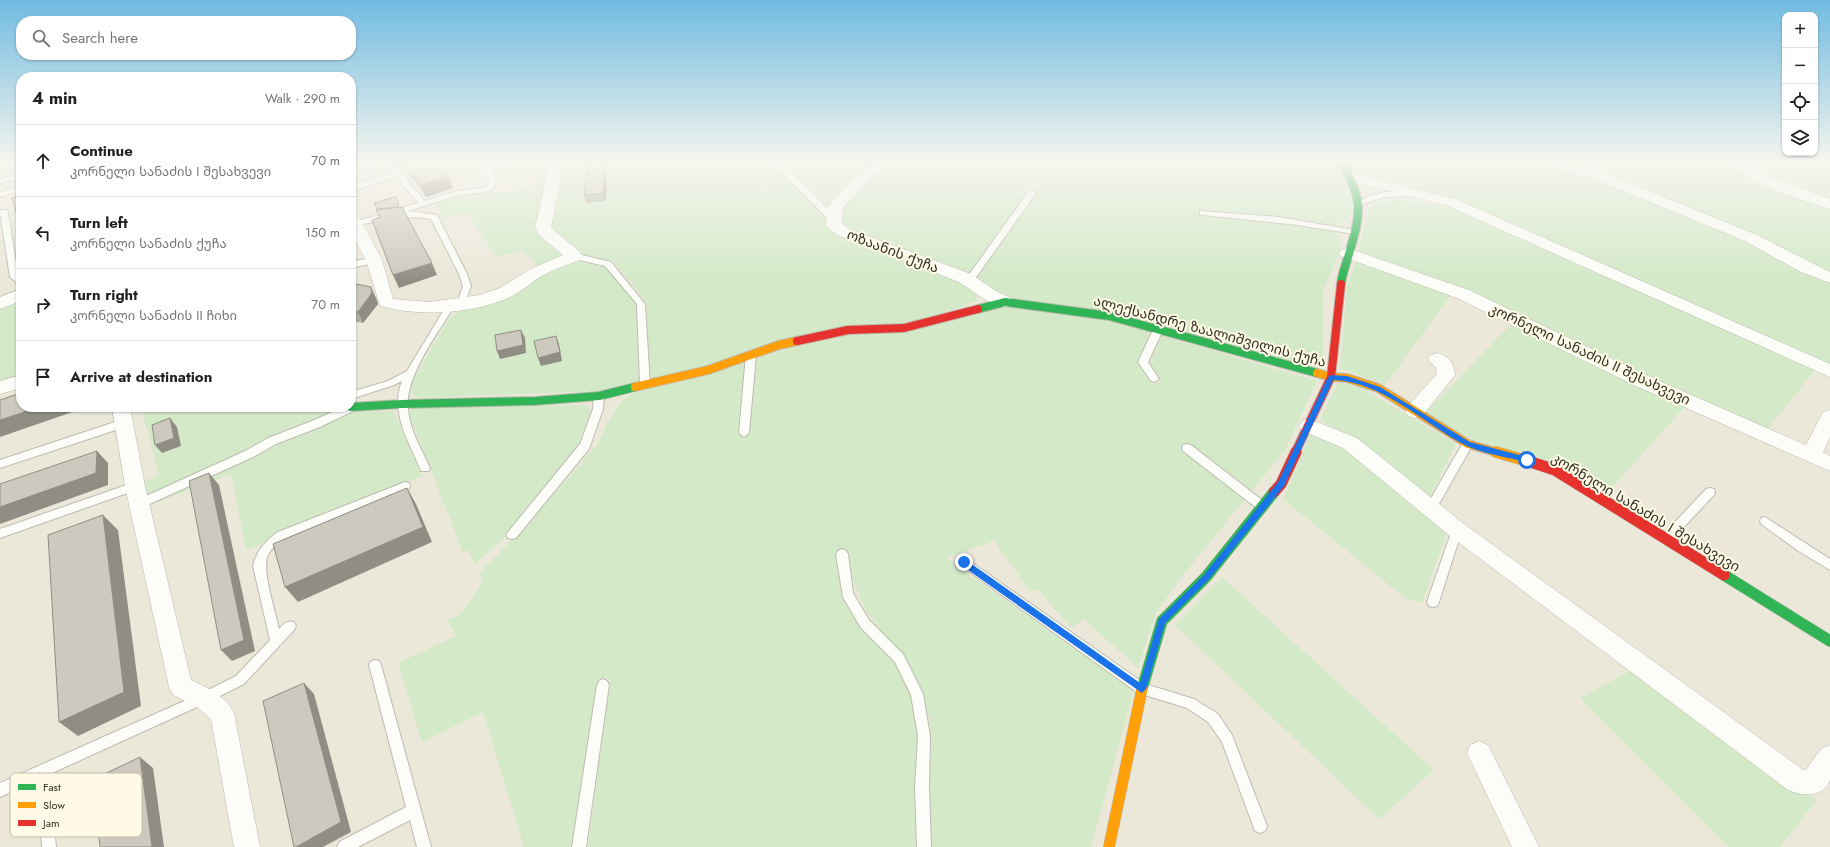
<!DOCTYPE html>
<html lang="en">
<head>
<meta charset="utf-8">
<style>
  body { margin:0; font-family:Jost,"Noto Sans Georgian",sans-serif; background:#f6f6f6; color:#202124 }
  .controls { position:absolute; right:12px; top:12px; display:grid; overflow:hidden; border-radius:8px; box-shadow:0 1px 3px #0004 }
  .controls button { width:36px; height:36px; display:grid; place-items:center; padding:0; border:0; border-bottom:1px solid #e0e0e0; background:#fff; color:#202124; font:20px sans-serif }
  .stop { position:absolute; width:12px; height:12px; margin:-9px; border:3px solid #1a73e8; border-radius:50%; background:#fff }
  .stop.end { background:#1a73e8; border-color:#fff; box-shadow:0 1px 4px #0008 }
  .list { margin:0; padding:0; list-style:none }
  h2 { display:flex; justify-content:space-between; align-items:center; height:52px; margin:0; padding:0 16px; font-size:17px }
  h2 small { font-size:13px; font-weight:400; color:#757577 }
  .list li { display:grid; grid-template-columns:26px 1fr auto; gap:12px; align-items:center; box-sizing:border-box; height:72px; padding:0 16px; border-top:1px solid #e0e0e0 }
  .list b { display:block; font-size:15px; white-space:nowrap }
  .list p { margin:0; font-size:13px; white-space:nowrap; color:#757577 }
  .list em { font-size:13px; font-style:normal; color:#757577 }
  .icon { flex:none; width:22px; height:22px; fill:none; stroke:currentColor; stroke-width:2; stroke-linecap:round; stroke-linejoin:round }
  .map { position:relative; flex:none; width:1830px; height:847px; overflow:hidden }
  .search { position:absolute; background:#fff; box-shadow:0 1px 3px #0004; left:16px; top:16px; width:340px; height:44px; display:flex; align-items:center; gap:10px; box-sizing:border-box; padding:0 14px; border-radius:16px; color:#757577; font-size:15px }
  .panel { position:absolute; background:#fff; box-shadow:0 1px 3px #0004; left:16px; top:72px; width:340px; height:340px; border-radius:16px }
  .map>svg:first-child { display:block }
</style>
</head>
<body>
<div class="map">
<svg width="1830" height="847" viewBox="0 0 1830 847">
  <rect width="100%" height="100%" fill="#ebe8da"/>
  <!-- green -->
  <path fill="#d3e9c8" d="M522,162H552L540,219L566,254L538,268L524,250L496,257L468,212L444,218L435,203L475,193L508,192L538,184Z
    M561,162H872L831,201L826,221L829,229L838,234L963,281C971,287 976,291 977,301L925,319L703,368L651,378L649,374L646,301L614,262L575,253L547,230Z
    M886,162H1334C1344,175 1360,200 1348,217C1346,220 1339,223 1335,226L1334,230L1339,237L1341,249L1323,290V367L1313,368L1000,295L845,228L839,223L842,206Z
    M1345,162H1539L1576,174L1600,178L1748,240L1820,279L1830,282V368L1494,218L1353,174Z
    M1555,162H1584L1591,169L1587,171Z
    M1594,162H1830V272L1608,178Z
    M1400,200L1453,207L1817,368L1765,432L1484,298L1361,253L1359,249L1370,205L1381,202Z
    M574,261L605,266L636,304L639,382L603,391L418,398L412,393V382L448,320L460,311L504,298L528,281Z
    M1356,262L1402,276L1452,294L1385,385L1340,368L1347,286Z
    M21,299V377L0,383V307Z
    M1008,305L1102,318L1150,332L1138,362L1152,384L1161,382L1148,366L1162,336L1317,381L1285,450L1179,580L1156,613L1138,668L1084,619L1071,628L1039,590L1030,591L994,541L945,558L1134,690L1091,847H929L928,841L930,720L915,676L896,649L867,613L852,578L840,581L848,607L876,644L896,664L910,692L918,726L915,774V838L916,847H588L610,678H598L574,847H524L483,712L422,742L398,663L456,636L447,620L460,615L483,582L479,573L517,535L598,444L607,424L621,402L635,392L775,353L847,336Z
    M1512,323L1688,403L1610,490L1575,474L1462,435L1426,412Z
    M1338,382L1364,389L1456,444L1429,499L1350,435L1320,421Z
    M586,405L593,413L581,445L510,532L475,564L468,550L463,552L409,415L411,407Z
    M141,407H302L335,411H394L422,476L246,550L231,474L145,507L143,482L159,475Z
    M1312,431L1346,445L1447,533L1422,603L1405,598L1283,499Z
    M1222,577L1434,770L1379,819L1175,625Z
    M1637,667L1817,800L1780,847H1729L1580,698Z"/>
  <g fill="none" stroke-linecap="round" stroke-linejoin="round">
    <defs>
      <path id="lane" d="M384,162H392L425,201L457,191L481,188L487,186L489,180L477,162H485L497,180L493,189L486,192L458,195L408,211L437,215L438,217L467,274L471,286L464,305L461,306L457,303L463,286L459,274L431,219C404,214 381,220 355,226L351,224L352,222L384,214L401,212V208L418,203L396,177L351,191V186L393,173Z
        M762,162H774L783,164L836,217V221H830L777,168Z
        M1543,162H1554L1580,171L1604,176L1608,178L1604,180L1575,175Z
        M21,174V178L0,183V179Z
        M21,186V191L0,197V192Z
        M1029,191H1032L1036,193L972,283H966L965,281L966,279Z
        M1385,192H1412L1416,194L1412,196L1385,197L1360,205L1356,203L1370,196Z
        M1,210H7L8,212L18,276L21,278V286L10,277L0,212Z
        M1200,211L1279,217L1354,230L1358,232L1354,234L1298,225L1203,215H1200Z
        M574,253L611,262L645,304L650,386L648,388H642L640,386L637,304L605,266L571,258V254Z
        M374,257L377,258V262L351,268V262Z
        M451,302L455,305C438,333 404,377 408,410C410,431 422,450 430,468L429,471H421L420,468C408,440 390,412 402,381L394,385L351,399V392L388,381L407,371L448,303Z
        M1158,327L1163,330L1148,362L1159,379L1154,382L1151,381L1138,362L1153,330Z
        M751,352L756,355L749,433L744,437L739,433L746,355Z
        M599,393L604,396L603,409L589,449L516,538L512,539L508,538L506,535L508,532L580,444L593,409L594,396Z
        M351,404H355L357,407L355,410L320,427L276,444L253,457L143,507H135L134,504L135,501L245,451L268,438L312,421L343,407H351Z
        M124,419L129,423L128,426L0,468V460Z
        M1468,440L1472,441L1473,444L1435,511H1427L1426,508L1427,505L1464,441Z
        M1187,444L1191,445L1267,504L1268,507L1267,510H1259L1183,451L1182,448L1183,445Z
        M135,482L139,483L140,486L139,489L0,538V529Z
        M405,482L409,483L410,486L409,489L286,538C279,543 271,548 268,555C261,569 276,613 279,629C284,624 287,620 294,622L296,626L294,630L244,684L208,702L50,774L56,847H42L37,780L0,797V783L200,694L236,676L270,640L253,566C257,550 265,541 278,532Z
        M1710,488L1714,489L1715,492L1714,495L1670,542L1666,543L1662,542L1660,539L1662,536L1706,489Z
        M1765,517L1830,559V570L1800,552L1761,524L1760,521L1761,518Z
        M1457,526L1461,527L1462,530L1439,602L1437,606L1433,607L1429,606L1427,602L1452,530L1453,527Z
        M842,549L846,551L848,554L853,593L869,620L903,654L923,694L930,736L929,788L931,847H917L915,788L918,736L911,695L895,662L861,628L843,597L836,554L838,551Z
        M964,557L1145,684L1194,699L1218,714L1232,735L1267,826L1265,831L1260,833L1255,831L1222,742L1208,722L1187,708L1138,693L960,565L958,562L960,559Z
        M375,660L379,661L381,665L431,847H417L410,820L358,847H337L339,842L406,807L369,665L371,661Z
        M603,679L607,681L609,685L586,847H572L597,685L599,681Z"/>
      <path id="street" d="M550,162H564L551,228L580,252L582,256L580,260C566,265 553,270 540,277C531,283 522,291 512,296C475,314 419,317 380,306L366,260L351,232V212L356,214L359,217L382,260L393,299L429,302L480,295L500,288L531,269L563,255L540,236L535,228Z
        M871,162H886L845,205L843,208L842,224L849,229L971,274L996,291L1011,298L1013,302L1011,306L1005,307L999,306L984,299L959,282L837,235L826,226L827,208L834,199Z
        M1581,162H1596L1609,175L1757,235L1830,272V283L1801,272L1745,241L1599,181Z
        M1729,162H1745L1772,177L1830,199V209C1807,203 1742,181 1729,162Z
        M1351,173L1458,200L1830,364V377L1448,206L1346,180L1344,177L1346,174Z
        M1347,248L1469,290L1648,376L1806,445L1823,412L1830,410V437L1823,452L1830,456V471L1636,386L1457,298L1341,256L1339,253L1341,250Z
        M21,289V301L0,309V297Z
        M1437,353C1449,356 1454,363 1455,375L1422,416L1415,418L1408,416L1406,411L1408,406L1437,374L1436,368L1428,359L1431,355Z
        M21,375V388L0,394V381Z
        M112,407H130L145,486L191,680C208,688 226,696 234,713L260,847H234L211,719L196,706L173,695L169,687L125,486Z
        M1309,419L1357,438L1464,524L1802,769L1806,770L1821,749L1830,745C1830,753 1830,773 1830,780C1822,799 1803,796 1788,790L1450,536L1343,448L1302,431L1299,426L1302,421Z
        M1479,741L1488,745L1539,847H1512L1467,753L1470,745Z"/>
      <path id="fast-far1" d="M1341,162C1364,199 1361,213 1349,254C1346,264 1342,274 1341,284
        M978,309L1005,302L1109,316L1317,373
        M351,407L402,404L535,401L599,396L635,387"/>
      <path id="fast" d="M1724,575L1830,641
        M1142,689L1162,621L1206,577L1274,492"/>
      <path id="slow-far1" d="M1317,373L1331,377L1347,378L1378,388L1468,444L1499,453
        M635,387L708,370L779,345L797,341"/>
      <path id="slow" d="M1496,452L1534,463
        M1109,847L1142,689"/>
      <path id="jam-far1" d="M797,341L848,330L904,328L978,309
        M1295,453L1331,377L1341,284"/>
      <path id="jam" d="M1534,463L1555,470L1724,575
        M1274,492L1281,484L1296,452"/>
    </defs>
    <!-- lane casing -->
    <use href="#lane" stroke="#bdbbb0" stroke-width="2"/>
    <!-- street casing -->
    <use href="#street" stroke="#bdbbb0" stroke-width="1"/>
    <!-- fast-far1 casing -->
    <use href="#fast-far1" stroke="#bdbbb0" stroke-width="10"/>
    <!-- fast casing -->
    <use href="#fast" stroke="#bdbbb0" stroke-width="12"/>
    <!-- slow-far1 casing -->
    <use href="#slow-far1" stroke="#bdbbb0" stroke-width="10"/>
    <!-- slow casing -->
    <use href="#slow" stroke="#bdbbb0" stroke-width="12"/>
    <!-- jam-far1 casing -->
    <use href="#jam-far1" stroke="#bdbbb0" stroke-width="10"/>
    <!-- jam casing -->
    <use href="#jam" stroke="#bdbbb0" stroke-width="12"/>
    <!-- lane -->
    <use href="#lane" fill="#fcfcf9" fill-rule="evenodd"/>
    <!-- street -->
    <use href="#street" fill="#fcfcf9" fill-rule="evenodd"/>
    <!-- fast-far1 -->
    <use href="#fast-far1" stroke="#30b455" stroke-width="8"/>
    <!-- fast -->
    <use href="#fast" stroke="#30b455" stroke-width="11"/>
    <!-- slow-far1 -->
    <use href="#slow-far1" stroke="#ff9f0a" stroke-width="8"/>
    <!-- slow -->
    <use href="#slow" stroke="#ff9f0a" stroke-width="11"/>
    <!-- jam-far1 -->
    <use href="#jam-far1" stroke="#e5322d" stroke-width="8"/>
    <!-- jam -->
    <use href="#jam" stroke="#e5322d" stroke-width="11"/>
  </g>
  <!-- wall -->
  <path fill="#b0ada3" d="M400,162H438L453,188L426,197Z
    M588,162H603L607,186L605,201L586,203L584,195Z
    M351,283L376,298L378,304L363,323L351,321Z"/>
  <!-- shaded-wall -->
  <path fill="#908d85" d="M602,162H603L607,186L605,201L603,193Z
    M448,176L453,188L426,197L421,185Z
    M432,263L437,275L399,288L393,275Z
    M371,287L376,298L378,304L363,323L358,312Z
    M521,330L525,338L526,353L500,359L497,351Z
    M556,336L559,344L562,361L541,366L538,358Z
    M39,407H87L0,437V420Z
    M170,418L177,427L181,446L162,453L155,445Z
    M97,451L108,463V485L0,524V507Z
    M209,473L219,485L255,651L232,661L221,650Z
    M407,488L416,504L432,542L298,602L285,587Z
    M103,515L118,530L141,706L78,736L59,722Z
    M304,683L314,694L351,832L323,847H296Z
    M140,757L153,768L164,847H152Z"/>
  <!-- building -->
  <path fill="#cdc9be" stroke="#908d85" d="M403,162H438L448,176L421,185Z
    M588,162H602L604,177L603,193L584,195Z
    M21,194V229L12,198Z
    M395,197L399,203L398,207L377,209L374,203Z
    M402,207L432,263L393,275L372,220L380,217L376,210Z
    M351,283L371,287L372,293L358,312L351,311Z
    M521,330L523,345L497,351L495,335Z
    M556,336L560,352L538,358L534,341Z
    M21,393V407H39L0,420V400Z
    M170,418L174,438L155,445L152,425Z
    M97,451L96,473L0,507V484Z
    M209,473L244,640L221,650L189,481Z
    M407,488L423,527L285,587L273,544Z
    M103,515L124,692L59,722L48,535Z
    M304,683L341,822L296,847H294L263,701Z
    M140,757L152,847H100L92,780Z"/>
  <!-- sky -->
  <linearGradient id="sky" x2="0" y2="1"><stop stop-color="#70bbe1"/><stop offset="0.58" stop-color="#f6f5ee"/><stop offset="1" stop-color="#f6f5ee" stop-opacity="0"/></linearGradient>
  <rect width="1830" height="280" fill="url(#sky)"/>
  <!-- route -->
  <path fill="#1a73e8" d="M1331,375L1347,376L1380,387L1470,442L1527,457L1530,460L1527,462C1510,458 1479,453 1465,445C1422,423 1384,382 1333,380L1284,486L1209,579L1165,623L1146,689L1142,693L961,565V560H966L1140,683L1159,619L1204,575L1278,482L1328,377Z"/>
  <g text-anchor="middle" stroke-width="4" stroke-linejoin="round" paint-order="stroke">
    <!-- street labels -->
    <g font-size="14" fill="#312f25" stroke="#fefae5">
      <text transform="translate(893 251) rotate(21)" y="5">ოზაანის ქუჩა</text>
      <text transform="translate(1210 331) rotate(15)" y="5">ალექსანდრე ზაალიშვილის ქუჩა</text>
      <text transform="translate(1590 354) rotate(25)" y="5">კორნელი სანაძის II შესახვევი</text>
      <text transform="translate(1646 512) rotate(31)" y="5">კორნელი სანაძის I შესახვევი</text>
    </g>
  </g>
  <!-- legend -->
  <rect x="10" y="773" width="132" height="64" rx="6" fill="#fefae5" stroke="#c0bdab" stroke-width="1"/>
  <rect x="18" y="784" width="18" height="6" fill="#30b455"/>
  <rect x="18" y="802" width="18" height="6" fill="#ff9f0a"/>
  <rect x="18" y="820" width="18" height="6" fill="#e5322d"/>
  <g font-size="11" fill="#312f25">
    <text x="43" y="791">Fast</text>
    <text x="43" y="809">Slow</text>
    <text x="43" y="827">Jam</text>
  </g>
</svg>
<div class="controls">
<button>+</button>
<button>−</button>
<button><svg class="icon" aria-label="locate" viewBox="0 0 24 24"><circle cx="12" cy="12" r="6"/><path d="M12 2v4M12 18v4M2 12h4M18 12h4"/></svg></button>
<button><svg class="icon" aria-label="layers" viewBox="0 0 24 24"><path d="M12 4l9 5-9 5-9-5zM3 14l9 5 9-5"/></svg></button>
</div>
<div class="stop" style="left:1527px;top:460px"></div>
<div class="stop end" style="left:964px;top:562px"></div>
<div class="search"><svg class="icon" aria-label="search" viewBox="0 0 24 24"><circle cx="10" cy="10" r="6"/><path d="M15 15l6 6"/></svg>Search here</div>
<section class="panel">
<h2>4 min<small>Walk · 290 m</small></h2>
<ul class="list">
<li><svg class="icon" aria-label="ahead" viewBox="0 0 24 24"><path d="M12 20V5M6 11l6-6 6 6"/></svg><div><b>Continue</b><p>კორნელი სანაძის I შესახვევი</p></div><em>70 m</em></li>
<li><svg class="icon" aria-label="left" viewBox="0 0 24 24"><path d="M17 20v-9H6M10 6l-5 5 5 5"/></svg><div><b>Turn left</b><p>კორნელი სანაძის ქუჩა</p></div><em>150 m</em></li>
<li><svg class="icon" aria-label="right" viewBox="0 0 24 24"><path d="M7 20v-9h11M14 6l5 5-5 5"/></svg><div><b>Turn right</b><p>კორნელი სანაძის II ჩიხი</p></div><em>70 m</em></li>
<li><svg class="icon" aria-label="arrive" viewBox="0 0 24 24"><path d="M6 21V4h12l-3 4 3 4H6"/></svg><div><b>Arrive at destination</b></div></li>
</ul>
</section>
</div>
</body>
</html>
